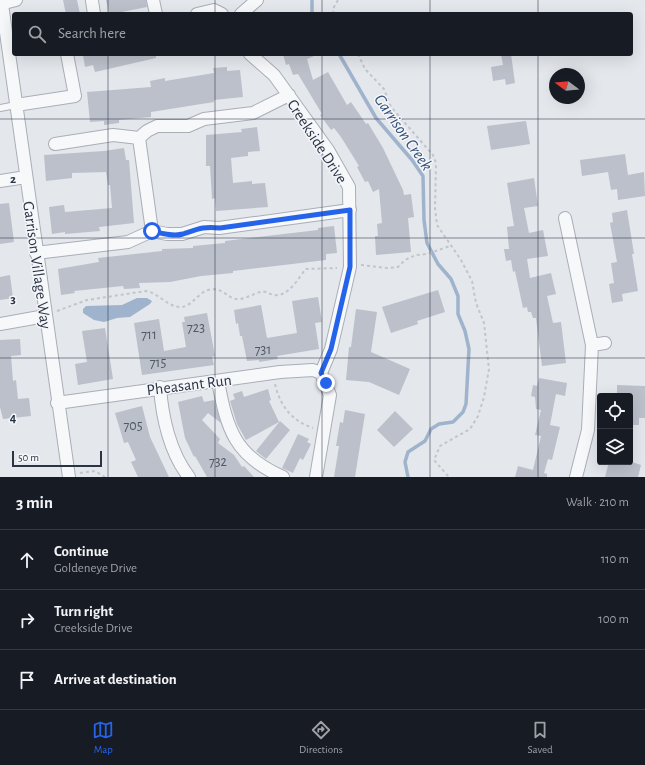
<!DOCTYPE html>
<html lang="en">
<head>
<meta charset="utf-8">
<style>
  body { margin:0; font-family:"Alegreya Sans",sans-serif; background:#242831; color:#f1f3f6 }
  .controls { position:absolute; right:12px; bottom:12px; display:grid; overflow:hidden; border-radius:4px; box-shadow:0 4px 16px #0002 }
  .controls button { width:36px; height:36px; display:grid; place-items:center; padding:0; border:0; border-bottom:1px solid #363941; background:#171b24; color:#f1f3f6; font:20px sans-serif }
  .compass { position:absolute; left:549px; top:68px; width:36px; height:36px; border-radius:50%; background:#171b24; box-shadow:0 4px 16px #0002; rotate:286deg }
  .scale { position:absolute; left:12px; bottom:10px; width:90px; box-sizing:border-box; padding-left:4px; border:2px solid #2b3445; border-top:0; font-size:11px; line-height:14px; white-space:nowrap; color:#2b3445; -webkit-text-stroke:3px #f4f6f9; paint-order:stroke }
  .stop { position:absolute; width:12px; height:12px; margin:-9px; border:3px solid #2563eb; border-radius:50%; background:#fff }
  .stop.end { background:#2563eb; border-color:#fff; box-shadow:0 1px 4px #0008 }
  .list { margin:0; padding:0; list-style:none }
  h2 { display:flex; justify-content:space-between; align-items:center; height:52px; margin:0; padding:0 16px; font-size:17px }
  h2 small { font-size:13px; font-weight:400; color:#9ea1a6 }
  .list li { display:grid; grid-template-columns:26px 1fr auto; gap:12px; align-items:center; box-sizing:border-box; height:60px; padding:0 16px; border-top:1px solid #363941 }
  .list b { display:block; font-size:15px; white-space:nowrap }
  .list p { margin:0; font-size:13px; white-space:nowrap; color:#9ea1a6 }
  .list em { font-size:13px; font-style:normal; color:#9ea1a6 }
  .icon { flex:none; width:22px; height:22px; fill:none; stroke:currentColor; stroke-width:2; stroke-linecap:round; stroke-linejoin:round }
  .map { position:relative; flex:none; width:645px; height:477px; overflow:hidden }
  .search { position:absolute; background:#171b24; box-shadow:0 4px 16px #0002; left:12px; right:12px; top:12px; height:44px; display:flex; align-items:center; gap:10px; box-sizing:border-box; padding:0 14px; border-radius:4px; color:#9ea1a6; font-size:15px }
  .sheet { height:232px; background:#171b24 }
  nav { display:flex; justify-content:space-around; align-items:center; box-sizing:border-box; height:56px; border-top:1px solid #363941; background:#171b24; font-size:11px; color:#9ea1a6 }
  nav a { display:grid; justify-items:center; gap:2px }
  nav .on { color:#2563eb }
  .map>svg:first-child { display:block }
</style>
</head>
<body>
<div class="map">
<svg width="645" height="477" viewBox="0 0 645 477">
  <rect width="100%" height="100%" fill="#e4e7ec"/>
  <!-- water -->
  <path fill="#9fb4cc" d="M137,298H147L152,301L150,304L130,317L117,318L104,322L94,320L83,313V309L86,306L122,305Z"/>
  <g fill="none" stroke-linecap="round" stroke-linejoin="round">
    <!-- stream -->
    <path stroke="#9fb4cc" stroke-width="3.5" d="M312,0V14
      M339,54L376,118L412,160L423,176L424,220L427,243L438,264L451,279L458,296V314L465,331L469,349L466,404L463,412L453,422L439,424L431,429L425,441L408,452L405,462L408,477"/>
  </g>
  <!-- building -->
  <path fill="#bbc0ca" d="M63,0H77L80,14H66Z
    M106,0H146L147,7L122,12V14H109Z
    M90,54H156V58L95,72L93,65L85,67L83,55Z
    M283,54H313L314,56L307,59L313,80L328,72L347,105L351,102L366,124L368,123L383,148L403,190L404,195L411,194L414,217L408,218L411,252L376,255L375,236H378L377,224L382,223L379,189L373,192L368,181L365,182L357,167L359,166L341,137L334,128L331,130L320,115L322,114L298,74L293,75L289,64L286,65Z
    M501,54H511L515,83L506,85L505,79L493,81L491,67L503,65Z
    M227,67V71L240,70L243,97L214,100V102L151,112V117L119,120V123L104,125V121L90,122L87,92L151,87L150,81L165,78V81L214,73L213,68Z
    M526,121L530,144L491,150L487,126Z
    M257,127L260,151L248,152V156L231,158L233,183L252,181V184L265,183L268,207L216,211L215,198L212,199L210,166H206V135L242,132L241,129Z
    M124,148L126,160H129L134,223L99,227L100,231L65,234V232L52,234L49,207L64,205L65,212L112,208L110,185H108L106,172L72,173V178L46,181L44,155L104,151Z
    M625,154L628,175L644,172L645,196L618,200L617,189L611,190L608,172L582,176L580,160Z
    M534,178L538,206L524,208L529,233L543,230L548,256L527,259L530,278L551,273L556,294L547,296L553,323L561,322L566,363L542,366L536,318H533L531,312H528L527,307L523,308L515,271L513,272L511,260L506,261L504,249H509L507,227L514,226L507,183Z
    M9,203L14,242L0,244V204Z
    M627,210L634,254H632L638,291L622,294L623,301L612,303L609,284L614,283L611,263L617,262L610,223L613,222L612,213Z
    M334,226L337,253L326,254V260L233,271V273L201,276L170,282L139,283L140,288L124,289L123,286L74,291L75,293L61,295L58,269L99,262L98,258L162,251V249L193,248V246L225,243V241L318,230V228Z
    M10,275L13,298L0,300V277Z
    M438,290L445,312L417,321L418,324L391,333L382,307Z
    M318,297L322,322L315,323L319,349L277,356L278,359L259,362V360L247,361L242,336H240L238,323L236,324L234,310L261,305L267,338L297,333L292,301Z
    M356,309L377,312L371,352L410,369L399,395L369,382L346,380L349,347H351Z
    M207,313L215,356L212,357L214,365L142,375L134,323L159,319L164,351L186,347L182,322H185L184,317Z
    M105,328L113,379L78,385L75,364L87,362L82,331Z
    M20,339L21,355L11,356L13,381L16,380L18,399L29,398L31,416L3,419L0,407V340Z
    M539,378L567,383L565,396L556,394L550,425L560,427L552,460L548,459L544,473L547,474V477H515L518,466L533,470L541,436L535,435L541,410L536,409L535,397L531,396L533,385L537,386Z
    M617,385L645,386V418H639V425H630V396H617Z
    M268,389L271,400L269,401L279,422L246,440L237,424L230,401L235,399L233,394L242,391L244,397Z
    M202,396L204,402L214,400L221,423L208,413L202,420L220,439L218,443L234,455L242,467L244,466L254,477H207L195,456L194,457L185,438L178,402Z
    M142,406L150,437L169,477H138L131,462L136,460L128,442L124,443L115,413Z
    M345,410L365,414L355,477H334L339,446H336L340,422L343,423Z
    M395,411L413,429L394,447L377,430Z
    M280,421L290,430L266,459L256,451Z
    M298,434L309,439L307,442L311,444L303,460L300,458L293,473L282,468Z
    M609,462H632L641,465L638,477H605Z"/>
  <g fill="none" stroke-linecap="round" stroke-linejoin="round">
    <defs>
      <path id="lane" d="M0,108L16,105"/>
      <path id="street" d="M153,0L156,14
        M92,1L94,14
        M0,4L16,0
        M2,4L69,477
        M197,14L214,10L222,14
        M241,14L257,0
        M250,54L274,75L328,150L349,187L350,267L331,349L321,373L330,395L316,477
        M16,105L75,96L67,54
        M139,138L152,231
        M55,144L113,135L139,138L147,131L157,126H188L204,119L253,113L289,95
        M0,181L26,177
        M565,218L592,345L588,430L576,477
        M36,253L128,242L152,231L167,234H182L204,227L219,228L350,210
        M0,324L45,316
        M592,345L605,343
        M218,381C227,430 235,456 283,477
        M160,387C162,417 170,453 189,477
        M57,403L280,372L313,370L321,373"/>
    </defs>
    <!-- lane casing -->
    <use href="#lane" stroke="#a9aeb7" stroke-width="8"/>
    <!-- street casing -->
    <use href="#street" stroke="#a9aeb7" stroke-width="14"/>
    <!-- path -->
    <path stroke="#c2c5cb" stroke-width="2" stroke-dasharray="3 3" stroke-linecap="butt" d="M333,14L334,7L338,0
      M358,54L365,69L384,89L391,107L433,155L436,163L435,209L437,225L461,260L472,281L476,303L484,323L489,369L484,397L478,416L470,429L440,446L434,460L449,477
      M361,265L387,268L398,267L405,260L416,255L427,254L450,246
      M57,311L87,300L146,291C159,293 168,308 182,307C193,305 198,293 208,290C221,286 226,297 236,299C244,300 253,294 260,292C264,290 269,294 274,295C289,297 298,278 306,269L337,268
      M275,384C280,406 292,421 313,428
      M80,473L95,471L105,477"/>
    <!-- lane -->
    <use href="#lane" stroke="#f7f8fa" stroke-width="6"/>
    <!-- street -->
    <use href="#street" stroke="#f7f8fa" stroke-width="12"/>
  </g>
  <g fill="none" stroke-linecap="round" stroke-linejoin="round">
    <!-- route -->
    <path stroke="#2563eb" stroke-width="5" d="M152,231C161,233 173,237 183,234C198,229 203,226 220,228L350,210V267L331,349L321,373L326,383"/>
  </g>
  <!-- grid -->
  <path fill="none" stroke="#2b3445" stroke-width="1" stroke-opacity="0.55" d="M108,0V14M215,0V14M322,0V14M430,0V14M538,0V14M108,54V477M215,54V477M322,54V477M430,54V477M538,54V477M0,119H645M0,238H645M0,358H645"/>
  <g text-anchor="middle" stroke-width="3" stroke-linejoin="round" paint-order="stroke">
    <!-- number labels -->
    <g font-size="14" fill="#4f5766">
      <text x="196" y="332">723</text>
      <text x="149" y="339">711</text>
      <text x="263" y="354">731</text>
      <text x="158" y="367">715</text>
      <text x="133" y="430">705</text>
      <text x="218" y="466">732</text>
    </g>
    <!-- street labels -->
    <g font-size="16" fill="#2b3445" stroke="#f4f6f9">
      <text transform="translate(318 141) rotate(57)" y="6">Creekside Drive</text>
      <text transform="translate(38 265) rotate(82)" y="6">Garrison Village Way</text>
      <text transform="translate(189 384) rotate(-7)" y="6">Pheasant Run</text>
    </g>
    <!-- water labels -->
    <g font-size="17" font-style="italic" fill="#34527a" stroke="#f4f6f9">
      <text transform="translate(404 132) rotate(55)" y="6">Garrison Creek</text>
    </g>
  </g>
  <g font-size="13" text-anchor="middle" font-weight="bold" fill="#2b3445" stroke="#f4f6f9" stroke-width="3" stroke-linejoin="round" paint-order="stroke">
    <text x="13" y="183">2</text>
    <text x="13" y="303">3</text>
    <text x="13" y="422">4</text>
  </g>
</svg>
<div class="controls">
<button><svg class="icon" aria-label="locate" viewBox="0 0 24 24"><circle cx="12" cy="12" r="6"/><path d="M12 2v4M12 18v4M2 12h4M18 12h4"/></svg></button>
<button><svg class="icon" aria-label="layers" viewBox="0 0 24 24"><path d="M12 4l9 5-9 5-9-5zM3 14l9 5 9-5"/></svg></button>
</div>
<svg class="compass" viewBox="-18 -18 36 36"><path d="M0-13l5 13h-10z" fill="#e53935"/><path d="M0 13l5-13h-10z" fill="#9ea1a6"/></svg>
<div class="scale">50 m</div>
<div class="stop" style="left:152px;top:231px"></div>
<div class="stop end" style="left:326px;top:383px"></div>
<div class="search"><svg class="icon" aria-label="search" viewBox="0 0 24 24"><circle cx="10" cy="10" r="6"/><path d="M15 15l6 6"/></svg>Search here</div>
</div>
<section class="sheet">
<h2>3 min<small>Walk · 210 m</small></h2>
<ul class="list">
<li><svg class="icon" aria-label="ahead" viewBox="0 0 24 24"><path d="M12 20V5M6 11l6-6 6 6"/></svg><div><b>Continue</b><p>Goldeneye Drive</p></div><em>110 m</em></li>
<li><svg class="icon" aria-label="right" viewBox="0 0 24 24"><path d="M7 20v-9h11M14 6l5 5-5 5"/></svg><div><b>Turn right</b><p>Creekside Drive</p></div><em>100 m</em></li>
<li><svg class="icon" aria-label="arrive" viewBox="0 0 24 24"><path d="M6 21V4h12l-3 4 3 4H6"/></svg><div><b>Arrive at destination</b></div></li>
</ul>
</section>
<nav>
<a class="on"><svg class="icon" aria-label="map" viewBox="0 0 24 24"><path d="M3 6l6-2 6 2 6-2v14l-6 2-6-2-6 2zM9 4v14M15 6v14"/></svg>Map</a>
<a><svg class="icon" aria-label="directions" viewBox="0 0 24 24"><path d="M12 3l9 9-9 9-9-9zM9 14v-3h6M13 9l2 2-2 2"/></svg>Directions</a>
<a><svg class="icon" aria-label="saved" viewBox="0 0 24 24"><path d="M7 4h10v16l-5-4-5 4z"/></svg>Saved</a>
</nav>
</body>
</html>
